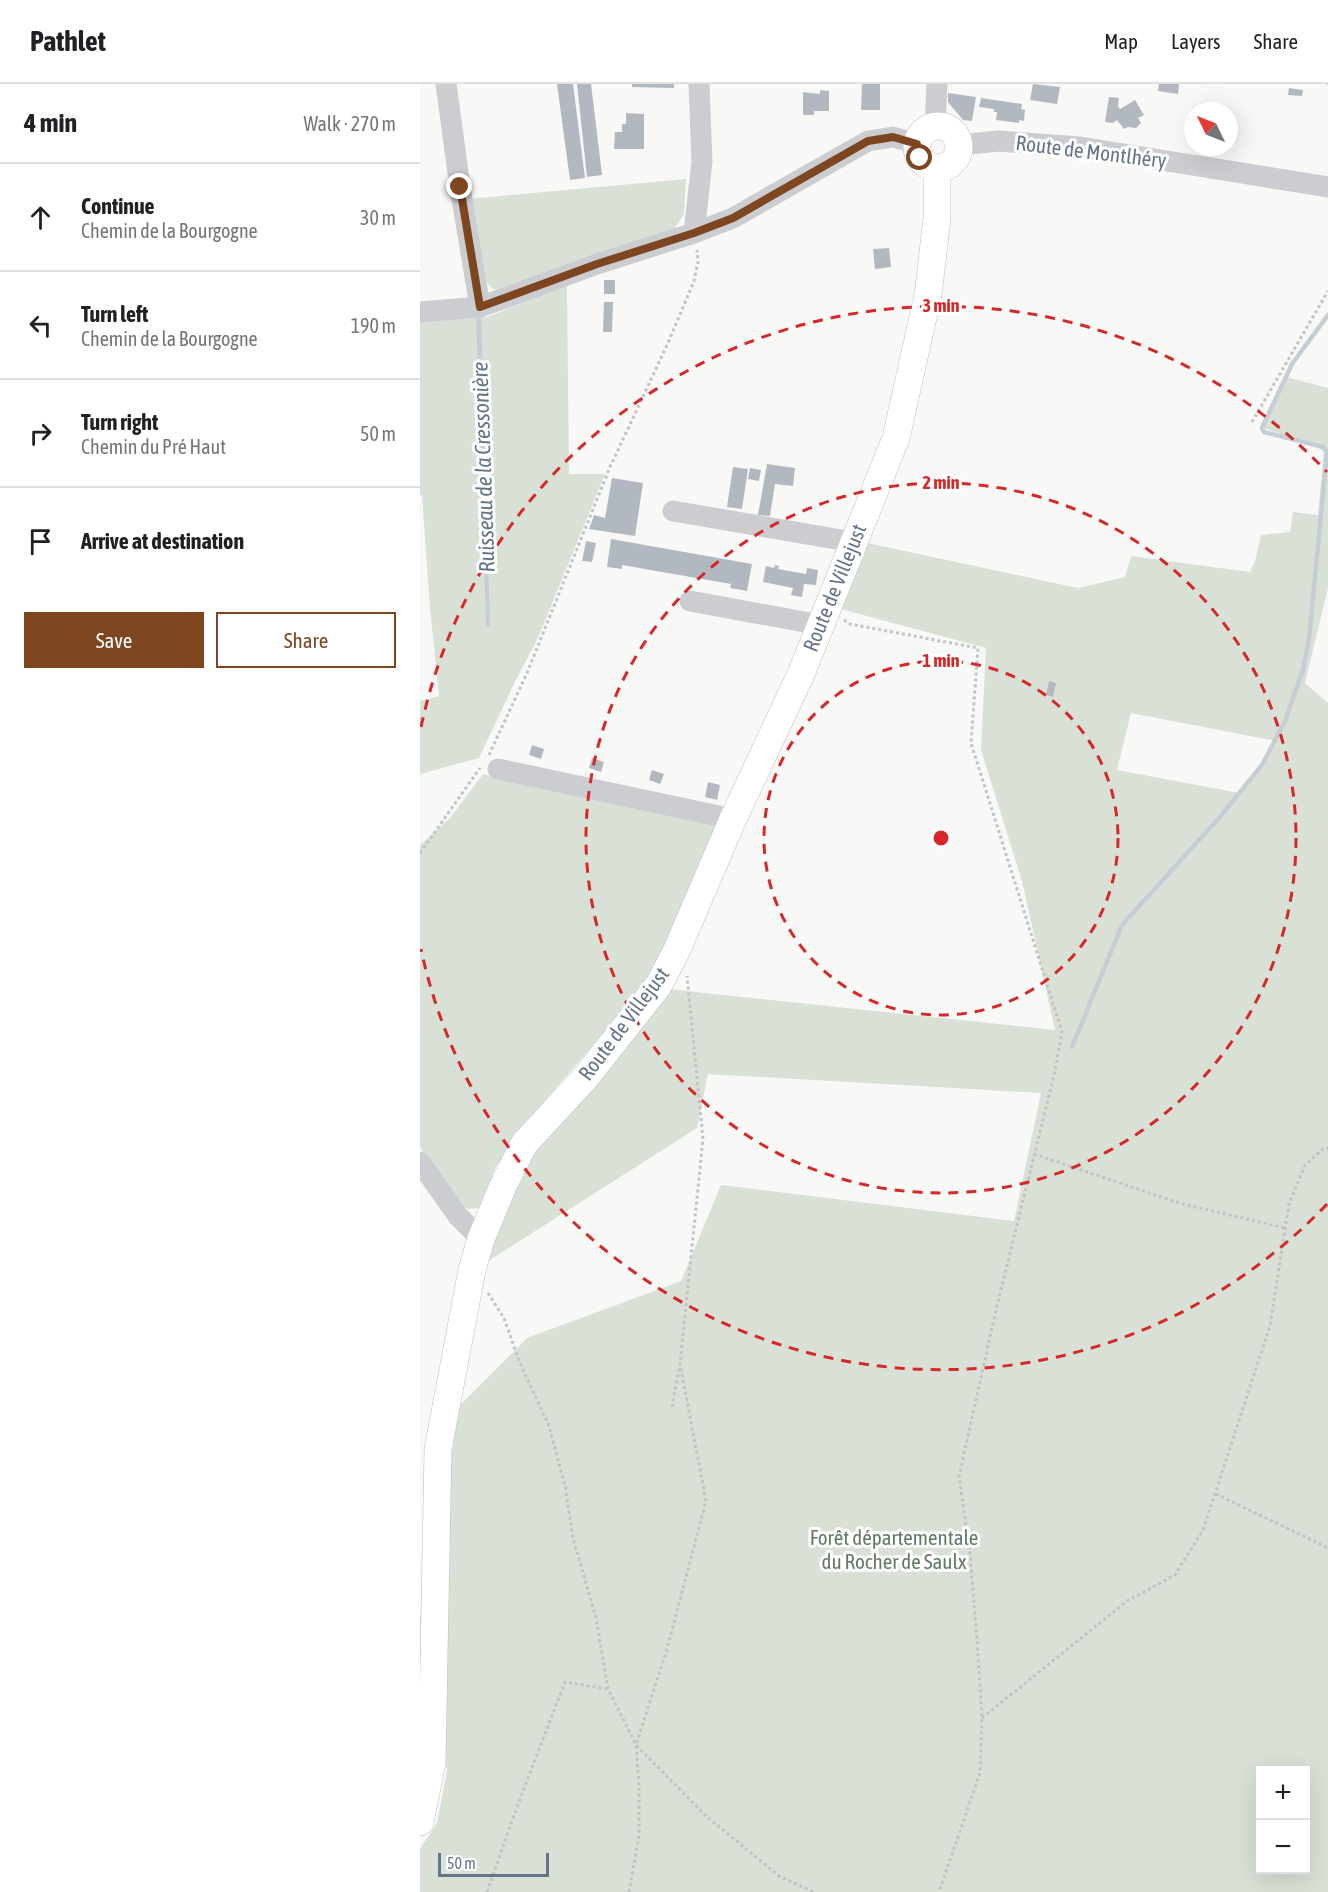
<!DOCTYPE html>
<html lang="en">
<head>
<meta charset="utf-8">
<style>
  body { margin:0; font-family:"Asap Condensed",sans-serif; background:#f6f6f6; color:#202124 }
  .controls { position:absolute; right:18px; bottom:18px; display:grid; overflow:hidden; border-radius:0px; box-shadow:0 6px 24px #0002 }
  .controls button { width:54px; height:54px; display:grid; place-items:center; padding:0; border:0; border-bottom:2px solid #e0e0e0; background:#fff; color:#202124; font:30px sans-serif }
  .compass { position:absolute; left:764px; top:18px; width:54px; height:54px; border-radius:50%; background:#fff; box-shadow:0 6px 24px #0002; rotate:313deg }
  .scale { position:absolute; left:18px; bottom:15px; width:111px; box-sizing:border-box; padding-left:6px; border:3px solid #657489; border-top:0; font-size:16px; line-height:21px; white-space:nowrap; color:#657489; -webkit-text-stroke:4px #fff; paint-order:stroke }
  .stop { position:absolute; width:18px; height:18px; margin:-14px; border:4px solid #7e4521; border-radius:50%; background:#fff }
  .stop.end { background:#7e4521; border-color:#fff; box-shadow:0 2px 6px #0008 }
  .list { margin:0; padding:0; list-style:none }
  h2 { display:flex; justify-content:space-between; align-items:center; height:78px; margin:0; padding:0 24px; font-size:26px }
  h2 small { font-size:20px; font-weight:400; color:#757577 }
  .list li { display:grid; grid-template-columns:39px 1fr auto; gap:18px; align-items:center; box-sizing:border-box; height:108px; padding:0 24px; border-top:2px solid #e0e0e0 }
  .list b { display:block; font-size:22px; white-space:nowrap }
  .list p { margin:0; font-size:20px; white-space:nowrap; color:#757577 }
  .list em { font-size:20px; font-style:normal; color:#757577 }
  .actions { display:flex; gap:12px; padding:18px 24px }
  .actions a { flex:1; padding:14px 0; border:2px solid #7e4521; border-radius:0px; text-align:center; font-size:21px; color:#7e4521 }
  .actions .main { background:#7e4521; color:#fff }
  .icon { flex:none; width:33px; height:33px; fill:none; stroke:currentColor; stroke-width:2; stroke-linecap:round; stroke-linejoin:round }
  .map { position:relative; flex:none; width:908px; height:1808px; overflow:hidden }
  header { display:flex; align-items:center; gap:36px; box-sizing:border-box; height:84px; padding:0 30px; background:#fff; border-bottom:2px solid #e0e0e0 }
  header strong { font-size:28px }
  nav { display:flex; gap:33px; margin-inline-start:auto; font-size:21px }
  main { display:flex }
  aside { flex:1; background:#fff }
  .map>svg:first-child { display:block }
</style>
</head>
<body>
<header>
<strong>Pathlet</strong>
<nav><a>Map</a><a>Layers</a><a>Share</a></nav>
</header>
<main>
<aside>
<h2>4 min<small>Walk · 270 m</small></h2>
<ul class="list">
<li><svg class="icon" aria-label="ahead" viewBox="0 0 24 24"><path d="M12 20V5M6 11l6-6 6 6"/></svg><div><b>Continue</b><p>Chemin de la Bourgogne</p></div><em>30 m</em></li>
<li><svg class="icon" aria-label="left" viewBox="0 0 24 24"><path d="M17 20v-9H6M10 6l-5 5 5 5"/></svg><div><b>Turn left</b><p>Chemin de la Bourgogne</p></div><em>190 m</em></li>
<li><svg class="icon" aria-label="right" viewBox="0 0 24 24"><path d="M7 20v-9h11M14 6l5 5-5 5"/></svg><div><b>Turn right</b><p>Chemin du Pré Haut</p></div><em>50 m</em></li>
<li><svg class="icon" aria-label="arrive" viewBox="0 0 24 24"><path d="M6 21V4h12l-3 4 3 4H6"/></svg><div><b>Arrive at destination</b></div></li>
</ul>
<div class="actions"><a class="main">Save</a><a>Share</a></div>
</aside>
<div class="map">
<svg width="908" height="1808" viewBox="0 0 908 1808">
  <rect width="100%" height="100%" fill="#f8f9f6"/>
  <!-- green -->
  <path fill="#d9e1d6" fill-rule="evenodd" d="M266,95L264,130L253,147L86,207L73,205L64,196L48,115Z
    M147,201L149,390H185L118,554L95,598L59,674L0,690V617L19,612L10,524L2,411H0V238L67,233Z
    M867,293L908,304V504L885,599L908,619V1808H0V1765L17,1739L27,1687L4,1537L0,1607V1532H3L40,1321L107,1254L261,1197L301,1101L594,1137L621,1009L288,990L277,1044L67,1178L74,1138L111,1065L248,905L635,946L602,797L561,666L566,564L417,524L443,458L658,504L705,493L711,472L830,488L835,477L841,451L870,448L873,428L898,431L904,366L844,344ZM711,629L856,657L820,709L697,686ZM840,1686H886V1786H840Z
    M63,690L296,741L235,890L116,1027L75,1084L61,1124L48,1125L32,1115L0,1063V761L30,734Z"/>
  <!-- water -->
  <path fill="#c6ced5" d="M56,227H61L70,543L66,542Z"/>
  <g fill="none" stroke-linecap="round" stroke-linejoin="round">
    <!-- stream -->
    <path stroke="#c6ced5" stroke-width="4.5" d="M652,963L702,841L800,733L842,681L865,637L883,586L889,555L907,368L903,363L844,348L842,344L872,280L908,231"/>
  </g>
  <!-- building -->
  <path fill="#b2b8c0" d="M137,0H153L165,94L150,96Z
    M157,0H171L182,91L167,93Z
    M212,0H254V4L212,3Z
    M442,0H460V26H441Z
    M613,0L640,3L637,20L610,16Z
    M739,0H759L758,10L738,7Z
    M869,4L883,6L882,12L868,11Z
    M400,6L409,7V27H394V31H383V8L400,10Z
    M528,9L556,13L552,37L543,36L528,18Z
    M689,13L699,14L698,22L700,25L715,16L724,31L718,34L721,39L716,44L708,43L704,45L697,36L693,39L685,38Z
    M561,14L602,20L601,25L605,26L604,37L599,36V39L576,36L577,28H574V25L559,23Z
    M206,29L224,30V65H194L195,48H202V40H206Z
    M469,164L471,183L455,185L453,165Z
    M184,196H195V210H184Z
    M184,218H193L192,248H183Z
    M347,380L375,384L373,402L355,400L350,432L338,431Z
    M313,383L328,385L322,425L307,423Z
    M330,384L341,386L339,397L328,395Z
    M192,394L223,399L215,452L169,445L174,431L185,434Z
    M191,455L332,480L327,507L310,504L311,500L202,481V485L187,483Z
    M166,457L176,459L172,478L162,477Z
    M355,481L359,482L358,485L386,490L387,484L398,486L396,501L384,500L382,513L371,511L373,504L343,498L346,482L354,484Z
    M629,597L636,599L633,613L626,611Z
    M112,661L124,665L121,675L109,671Z
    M172,674L184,678L181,688L169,684Z
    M232,686L244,690L240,700L229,696Z
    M288,698L300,701L297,716L285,713Z"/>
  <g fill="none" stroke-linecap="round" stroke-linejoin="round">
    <defs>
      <path id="major" d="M497 63a21 21 0 1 1 42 0a21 21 0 1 1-42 0Z
        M0,1738L12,1679L18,1365L52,1186L61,1155L83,1102L104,1060L165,994L238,902L256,868L313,735L381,590L476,354L508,211L517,134V84"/>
    </defs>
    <!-- major casing -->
    <use href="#major" stroke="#bbbec3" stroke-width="28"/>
    <!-- path -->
    <path stroke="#c1c3c6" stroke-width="3" stroke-dasharray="3 3" stroke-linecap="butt" d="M908,0V1
      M832,338L908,207
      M424,536L430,540L558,564L551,659L642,948L635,987L576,1226L539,1392L550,1470L557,1555L562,1634L560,1689L519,1808
      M69,671L107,589L190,383L248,259L274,197L278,178L277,166
      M0,769L60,684
      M614,1070L759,1119L865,1144
      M68,1209L84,1234L99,1277L129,1342L145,1402L153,1454L176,1534L188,1605L216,1661L286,1732L359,1792L394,1808
      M252,1323L260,1280L283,1055L267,892
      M796,1410L908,1464
      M562,1634L707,1517L755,1491L783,1446L850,1242L869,1120L885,1081L904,1064H908
      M67,1808L98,1720L145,1598L188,1605
      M209,1808L219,1751V1701L216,1661L247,1565L286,1417L260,1280"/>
    <!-- minor -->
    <path stroke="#cbcdd1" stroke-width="21" d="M26,0L40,103L60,223
      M515,42L517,0
      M540,61L579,57L660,63L908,103
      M274,149L282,78L279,0
      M0,228L60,223L177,180L274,149L313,134L448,57L473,53L497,60
      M253,427L433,458
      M270,517L401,541
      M78,685L313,735
      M0,1078L38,1132L61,1155"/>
    <!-- major -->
    <use href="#major" stroke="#fff" stroke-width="27"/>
  </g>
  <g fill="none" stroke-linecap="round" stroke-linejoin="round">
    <!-- route -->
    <path stroke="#7e4521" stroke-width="8" d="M40,103L60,223L177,180L274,149L313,134L448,57L473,53L497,60L500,74"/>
  </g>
  <!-- distance rings -->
  <g fill="none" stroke="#d62828" stroke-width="3" stroke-dasharray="10 8">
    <circle cx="521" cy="754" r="177"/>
    <circle cx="521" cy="754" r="355"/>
    <path d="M907 1120A532 532 0 0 1 1 865M1 643A532 532 0 0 1 907 388"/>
  </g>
  <g text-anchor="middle" stroke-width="6" stroke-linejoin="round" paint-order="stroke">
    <!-- street labels -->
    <g font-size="21" fill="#657489" stroke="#fff">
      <text transform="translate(671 68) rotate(7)" y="7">Route de Montlhéry</text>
      <text transform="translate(415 504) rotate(-68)" y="7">Route de Villejust</text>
      <text transform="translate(204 940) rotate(-53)" y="7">Route de Villejust</text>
    </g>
    <!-- park labels -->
    <g font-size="21" fill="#627a61" stroke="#fff">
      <text x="474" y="1461">Forêt départementale<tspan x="474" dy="24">du Rocher de Saulx</tspan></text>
    </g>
    <!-- water labels -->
    <g font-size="22" font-style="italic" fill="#617684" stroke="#fff">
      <text transform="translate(63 383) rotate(-92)" y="8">Ruisseau de la Cressonière</text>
    </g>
  </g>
  <circle cx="521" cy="754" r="9" fill="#d62828" stroke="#fff" stroke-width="3"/>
  <g font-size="18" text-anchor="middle" font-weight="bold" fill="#d62828" stroke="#fff" stroke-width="6" stroke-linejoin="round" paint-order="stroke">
    <text x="521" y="228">3 min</text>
    <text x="521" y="405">2 min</text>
    <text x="521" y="583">1 min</text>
  </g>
</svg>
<div class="controls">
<button>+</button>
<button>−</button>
</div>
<svg class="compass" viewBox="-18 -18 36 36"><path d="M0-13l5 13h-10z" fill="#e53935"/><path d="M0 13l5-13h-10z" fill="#757577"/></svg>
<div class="scale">50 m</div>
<div class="stop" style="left:500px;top:74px"></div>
<div class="stop end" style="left:40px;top:103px"></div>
</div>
</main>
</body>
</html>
